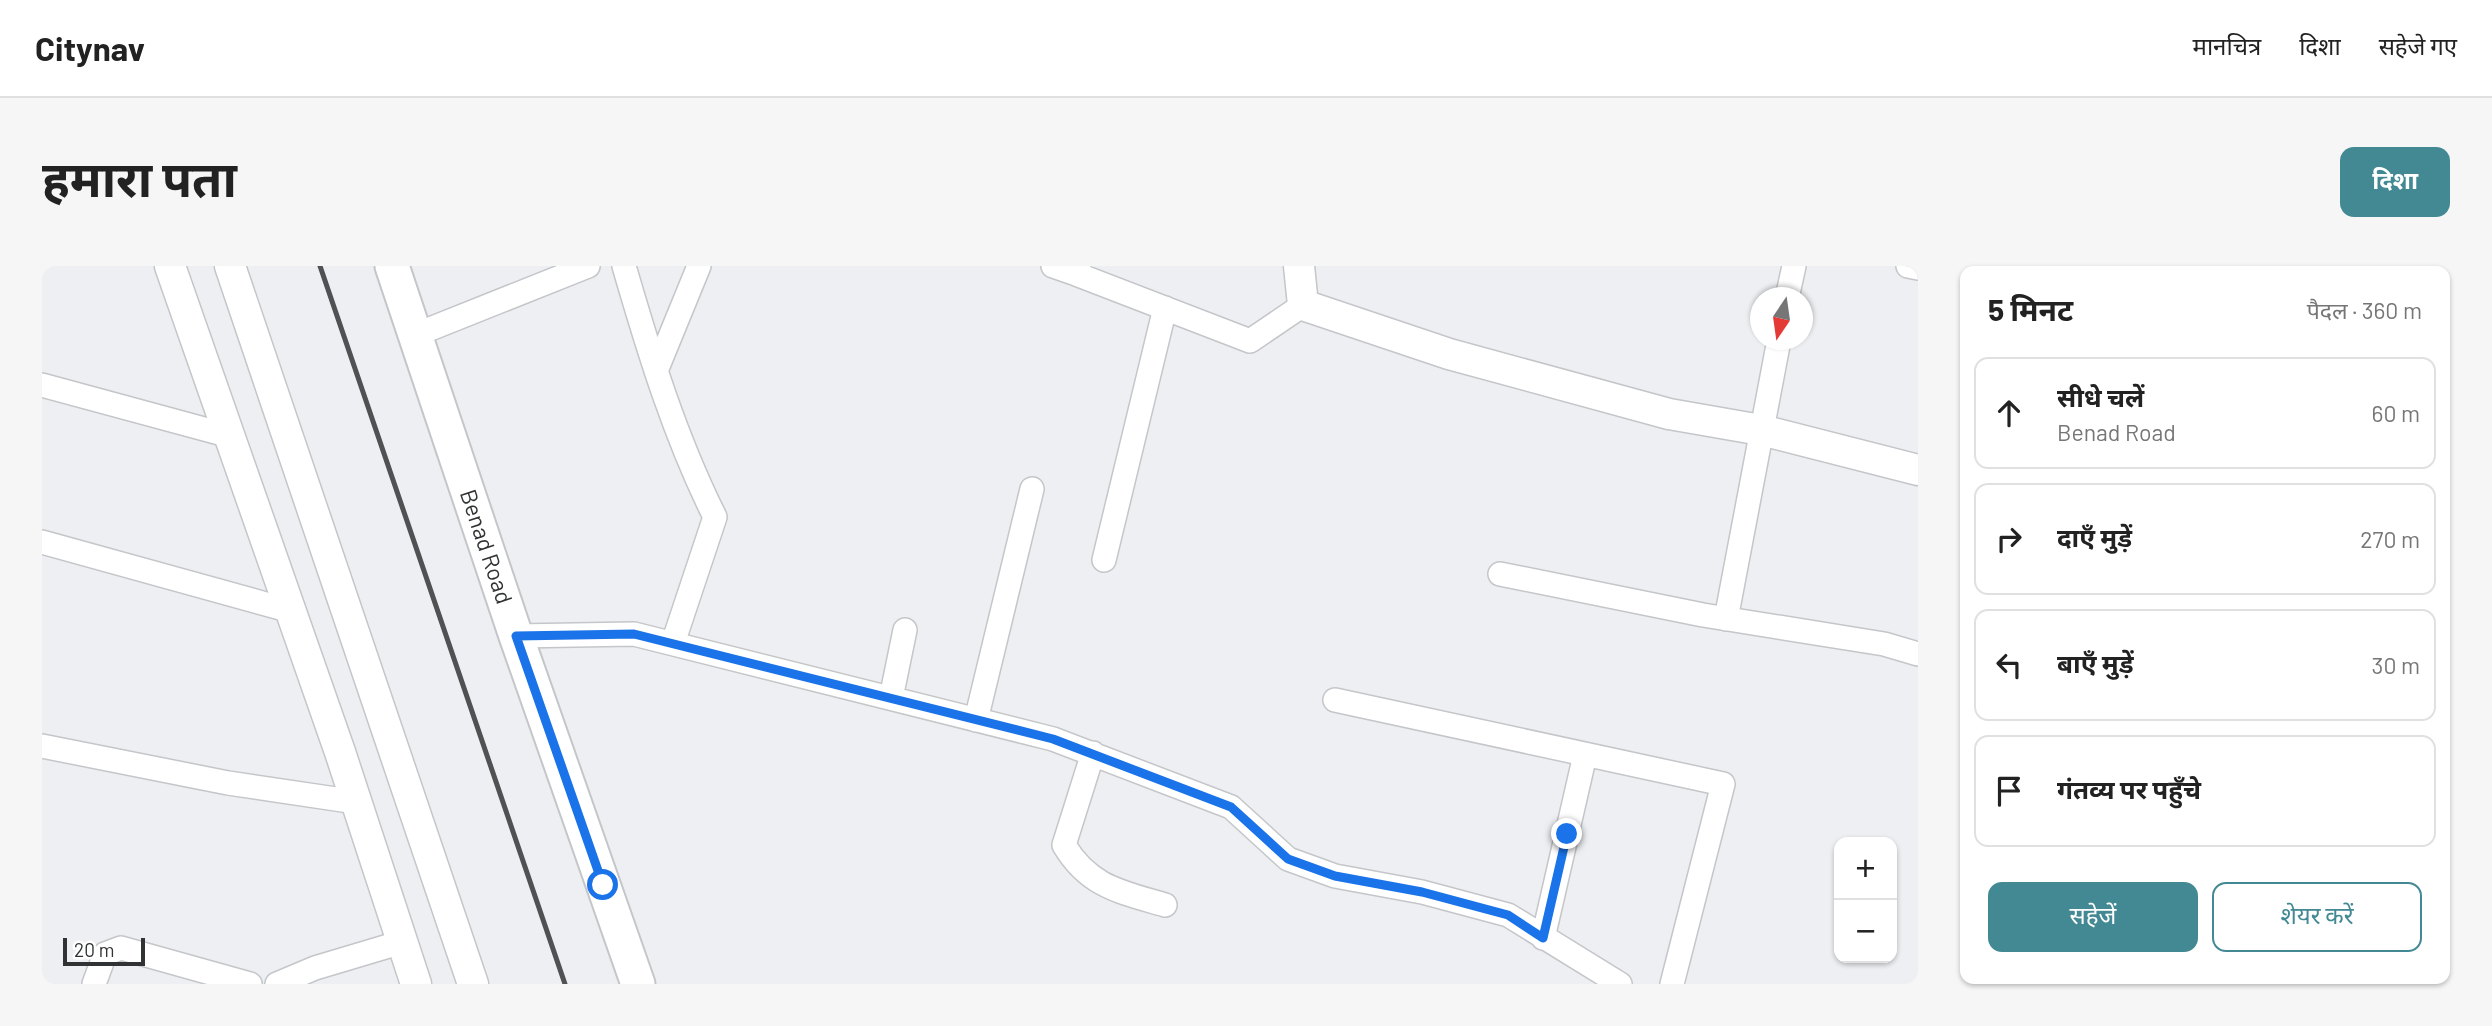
<!DOCTYPE html>
<html lang="hi">
<head>
<meta charset="utf-8">
<style>
  body { margin:0; font-family:Barlow,"Noto Sans Devanagari",sans-serif; background:#f6f6f6; color:#222 }
  .controls { position:absolute; right:21px; bottom:21px; display:grid; overflow:hidden; border-radius:14px; box-shadow:0 2px 5px #0004 }
  .controls button { width:63px; height:63px; display:grid; place-items:center; padding:0; border:0; border-bottom:2px solid #e0e0e0; background:#fff; color:#222; font:35px sans-serif }
  .compass { position:absolute; left:1708px; top:21px; width:63px; height:63px; border-radius:50%; background:#fff; box-shadow:0 2px 5px #0004; rotate:193deg }
  .scale { position:absolute; left:21px; bottom:18px; width:82px; box-sizing:border-box; padding-left:7px; border:4px solid #313233; border-top:0; font-size:19px; line-height:24px; white-space:nowrap; color:#313233; -webkit-text-stroke:5px #fff; paint-order:stroke }
  .stop { position:absolute; width:21px; height:21px; margin:-16px; border:5px solid #1a73e8; border-radius:50%; background:#fff }
  .stop.end { background:#1a73e8; border-color:#fff; box-shadow:0 2px 7px #0008 }
  .list { margin:0; padding:0; list-style:none }
  h2 { display:flex; justify-content:space-between; align-items:center; height:91px; margin:0; padding:0 28px; font-size:30px }
  h2 small { font-size:23px; font-weight:400; color:#767676 }
  .list li { display:grid; grid-template-columns:46px 1fr auto; gap:21px; align-items:center; box-sizing:border-box; height:112px; margin:0 14px 14px; padding:0 14px; border:2px solid #e0e0e0; border-radius:14px }
  .list b { display:block; font-size:26px; white-space:nowrap }
  .list p { margin:0; font-size:23px; white-space:nowrap; color:#767676 }
  .list em { font-size:23px; font-style:normal; color:#767676 }
  .actions { display:flex; gap:14px; padding:21px 28px }
  .actions a { flex:1; padding:16px 0; border:2px solid #438994; border-radius:14px; text-align:center; font-size:24px; color:#438994 }
  .actions .main { background:#438994; color:#fff }
  .icon { flex:none; width:38px; height:38px; fill:none; stroke:currentColor; stroke-width:2; stroke-linecap:round; stroke-linejoin:round }
  .map { position:relative; flex:none; width:1876px; height:718px; overflow:hidden; border-radius:14px }
  header { display:flex; align-items:center; gap:42px; box-sizing:border-box; height:98px; padding:0 35px; background:#fff; border-bottom:2px solid #e0e0e0 }
  header strong { font-size:33px }
  nav { display:flex; gap:38px; margin-inline-start:auto; font-size:24px }
  .intro { display:flex; align-items:center; justify-content:space-between; box-sizing:border-box; height:168px; padding:0 42px }
  h1 { margin:0; font-size:49px }
  .button { padding:18px 32px; border-radius:14px; background:#438994; color:#fff; font-size:24px; font-weight:700 }
  main { display:flex; gap:42px; padding:0 42px }
  aside { flex:1; background:#fff; border-radius:14px; box-shadow:0 2px 5px #0004 }
  .map>svg:first-child { display:block }
</style>
</head>
<body>
<header>
<strong>Citynav</strong>
<nav><a>मानचित्र</a><a>दिशा</a><a>सहेजे गए</a></nav>
</header>
<div class="intro"><h1>हमारा पता</h1><a class="button">दिशा</a></div>
<main>
<div class="map">
<svg width="1876" height="718" viewBox="0 0 1876 718">
  <rect width="100%" height="100%" fill="#edeff2"/>
  <g fill="none" stroke-linecap="round" stroke-linejoin="round">
    <defs>
      <path id="minor" d="M582,0C607,86 633,171 673,251L631,377
        M1011,0L1034,8
        M1037,0L1034,8L1208,75L1261,39
        M1866,0L1876,2
        M1745,32L1752,0
        M373,69L546,0
        M614,105L657,0
        M0,119L188,170
        M0,276L249,345
        M1062,294L1123,42
        M1458,308L1661,349L1842,378L1876,388
        M1684,353L1737,74
        M474,370L592,368L1011,473L1189,541L1246,593L1293,610L1380,626L1466,649L1578,718
        M849,432L863,364
        M1293,434L1681,518L1630,718
        M934,454L990,223
        M0,480L186,517L314,536
        M1051,487L1022,579C1047,621 1079,626 1123,639
        M1501,672L1543,489
        M52,718L63,688L79,682L208,718
        M235,718L273,702L360,676"/>
      <path id="tertiary" d="M128,0L298,486L374,718
        M188,0L431,718
        M1257,0L1261,39L1407,88L1627,148L1719,164L1876,204"/>
      <g id="secondary">
        <path id="s1" d="M350,0L474,370L596,718"/>
      </g>
    </defs>
    <!-- minor casing -->
    <use href="#minor" stroke="#c4c6c9" stroke-width="26"/>
    <!-- tertiary casing -->
    <use href="#tertiary" stroke="#c4c6c9" stroke-width="33"/>
    <!-- secondary casing -->
    <use href="#secondary" stroke="#c4c6c9" stroke-width="37"/>
    <!-- minor -->
    <use href="#minor" stroke="#fff" stroke-width="23"/>
    <!-- tertiary -->
    <use href="#tertiary" stroke="#fff" stroke-width="30"/>
    <!-- secondary -->
    <use href="#secondary" stroke="#fff" stroke-width="33"/>
    <!-- rail -->
    <path stroke="#505152" stroke-width="5" d="M278,0L523,718"/>
  </g>
  <g fill="none" stroke-linecap="round" stroke-linejoin="round">
    <!-- route -->
    <path stroke="#1a73e8" stroke-width="9" d="M561,619L474,370L592,368L1011,473L1189,541L1246,593L1293,610L1380,626L1466,649L1501,672L1525,568"/>
  </g>
  <g text-anchor="middle" stroke-width="6" stroke-linejoin="round" paint-order="stroke">
    <!-- street labels -->
    <g font-size="23" fill="#313233" stroke="#fff">
      <text dy="8" stroke="none"><textPath href="#s1" startOffset="296">Benad Road</textPath></text>
    </g>
  </g>
</svg>
<div class="controls">
<button>+</button>
<button>−</button>
</div>
<svg class="compass" viewBox="-18 -18 36 36"><path d="M0-13l5 13h-10z" fill="#e53935"/><path d="M0 13l5-13h-10z" fill="#767676"/></svg>
<div class="scale">20 m</div>
<div class="stop" style="left:561px;top:619px"></div>
<div class="stop end" style="left:1525px;top:568px"></div>
</div>
<aside>
<h2>5 मिनट<small>पैदल · 360 m</small></h2>
<ul class="list">
<li><svg class="icon" aria-label="ahead" viewBox="0 0 24 24"><path d="M12 20V5M6 11l6-6 6 6"/></svg><div><b>सीधे चलें</b><p>Benad Road</p></div><em>60 m</em></li>
<li><svg class="icon" aria-label="right" viewBox="0 0 24 24"><path d="M7 20v-9h11M14 6l5 5-5 5"/></svg><div><b>दाएँ मुड़ें</b></div><em>270 m</em></li>
<li><svg class="icon" aria-label="left" viewBox="0 0 24 24"><path d="M17 20v-9H6M10 6l-5 5 5 5"/></svg><div><b>बाएँ मुड़ें</b></div><em>30 m</em></li>
<li><svg class="icon" aria-label="arrive" viewBox="0 0 24 24"><path d="M6 21V4h12l-3 4 3 4H6"/></svg><div><b>गंतव्य पर पहुँचे</b></div></li>
</ul>
<div class="actions"><a class="main">सहेजें</a><a>शेयर करें</a></div>
</aside>
</main>
</body>
</html>
